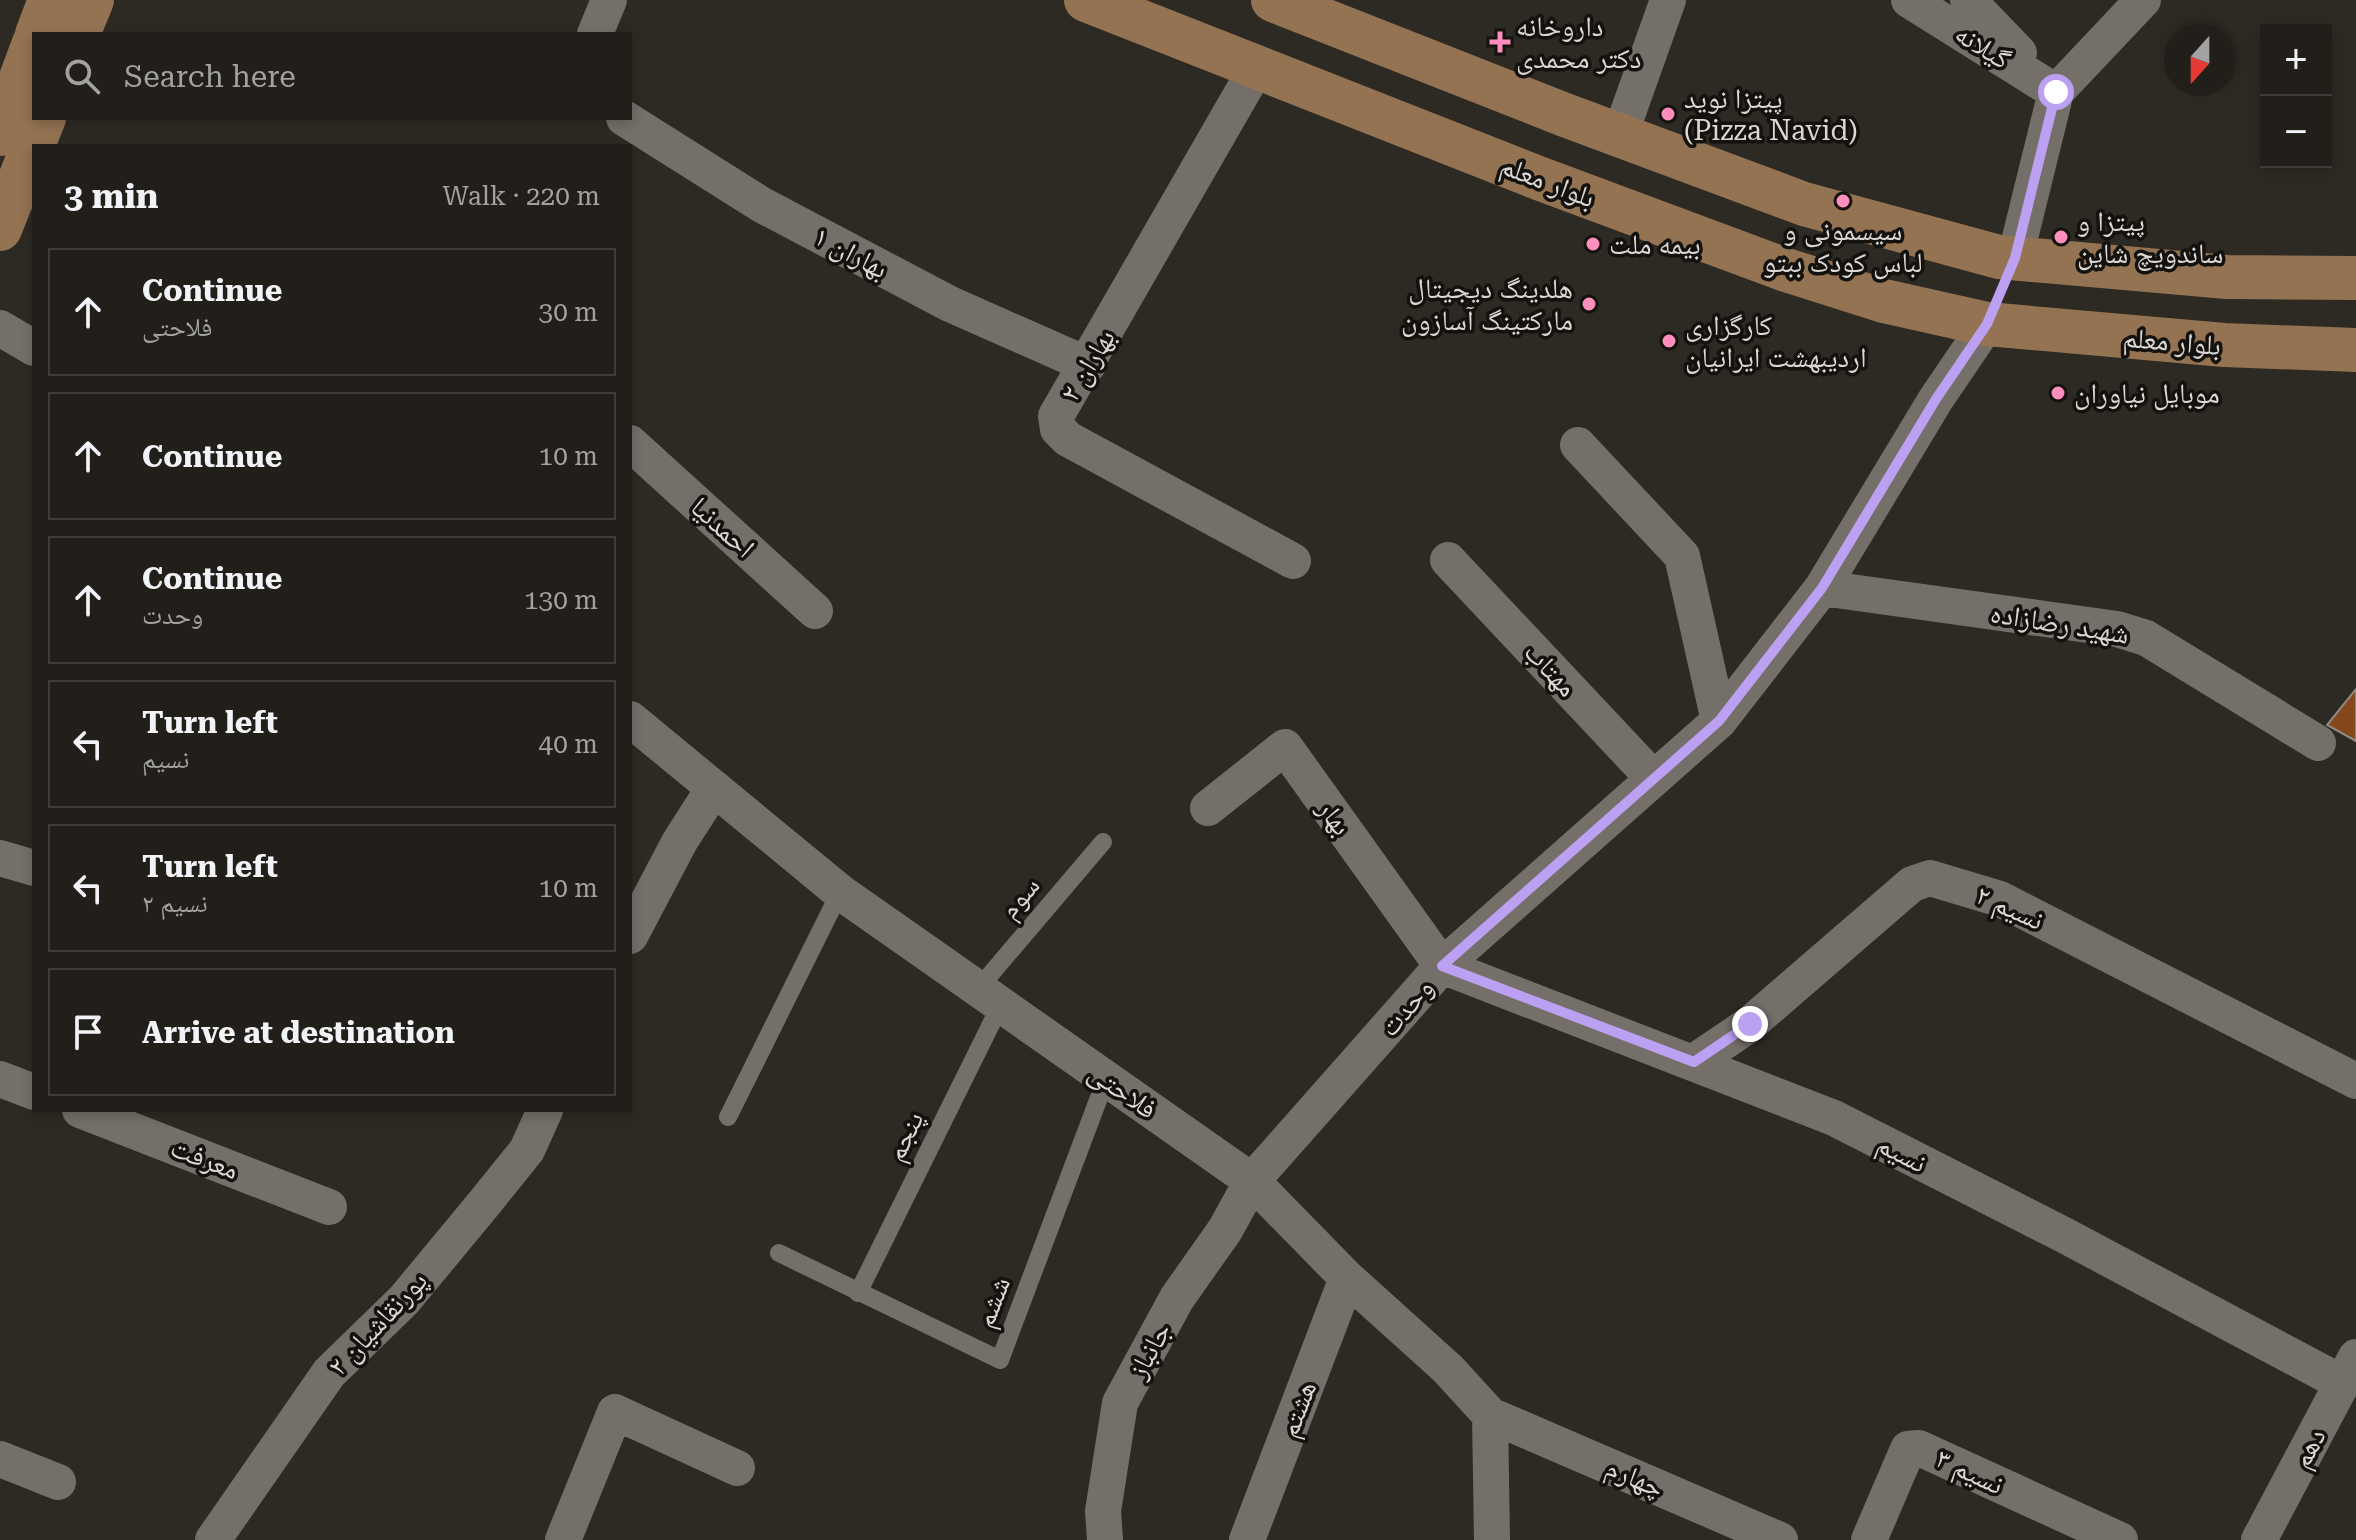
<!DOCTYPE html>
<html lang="en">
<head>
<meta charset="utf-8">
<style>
  body { margin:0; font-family:"Roboto Serif","Noto Naskh Arabic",serif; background:#2e2c27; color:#f1f3f6 }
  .controls { position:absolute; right:24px; top:24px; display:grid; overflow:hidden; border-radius:0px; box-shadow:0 4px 12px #0003 }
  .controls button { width:72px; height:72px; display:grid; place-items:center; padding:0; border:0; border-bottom:2px solid #3f3d39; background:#221f1a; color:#f1f3f6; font:40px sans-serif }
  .compass { position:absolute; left:2164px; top:24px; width:72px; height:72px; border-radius:50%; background:#221f1a; box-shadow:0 4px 12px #0003; rotate:201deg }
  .stop { position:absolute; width:24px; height:24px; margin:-18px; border:6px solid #bca0f2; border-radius:50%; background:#fff }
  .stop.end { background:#bca0f2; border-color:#fff; box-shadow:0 2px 8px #0008 }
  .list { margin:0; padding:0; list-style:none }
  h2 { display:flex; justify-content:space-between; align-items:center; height:104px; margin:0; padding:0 32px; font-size:34px }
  h2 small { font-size:26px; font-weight:400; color:#a2a2a2 }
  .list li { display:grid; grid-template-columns:52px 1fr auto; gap:24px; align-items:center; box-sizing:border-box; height:128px; margin:0 16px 16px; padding:0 16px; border:2px solid #3f3d39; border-radius:0px }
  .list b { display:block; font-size:30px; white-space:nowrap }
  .list p { margin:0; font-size:26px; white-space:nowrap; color:#a2a2a2 }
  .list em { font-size:26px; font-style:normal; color:#a2a2a2 }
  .icon { flex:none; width:44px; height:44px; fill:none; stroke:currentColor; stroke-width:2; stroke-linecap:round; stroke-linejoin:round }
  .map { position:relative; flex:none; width:2356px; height:1540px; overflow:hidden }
  .search { position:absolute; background:#221f1a; box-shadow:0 4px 12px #0003; left:32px; top:32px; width:600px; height:88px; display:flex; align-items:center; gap:20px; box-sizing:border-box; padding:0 28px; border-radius:0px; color:#a2a2a2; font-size:30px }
  .panel { position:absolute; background:#221f1a; box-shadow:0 4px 12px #0003; left:32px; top:144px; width:600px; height:968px; border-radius:0px }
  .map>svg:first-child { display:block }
</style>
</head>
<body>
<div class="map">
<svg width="2356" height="1540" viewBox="0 0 2356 1540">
  <rect width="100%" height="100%" fill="#2d2923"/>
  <!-- building -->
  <path fill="#84481c" stroke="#918984" stroke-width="2" d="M2356,689V741L2327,725Z"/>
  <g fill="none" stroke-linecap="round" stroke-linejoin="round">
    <!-- service -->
    <path stroke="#746f69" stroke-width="18" d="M978,989L1103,842
      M728,1117L840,892
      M779,1253L1000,1360L1106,1079
      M858,1293L1001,1004"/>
    <!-- minor -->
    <path stroke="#746f69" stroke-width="36" d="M1909,0L2056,92
      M1968,0L2019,53
      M595,34L609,0
      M1257,67L1056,416L1058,429L1068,439L1293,561
      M624,118L762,205L950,304L1088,365
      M1620,135L1668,0
      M2015,258L2056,92L2143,0
      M0,328L34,348
      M630,443L815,611
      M1578,445L1682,556L1719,721
      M1448,560L1653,778
      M1822,588L2117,629L2146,638L2318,743
      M630,719L840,892L1252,1181L1347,1278L1448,1369L1490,1415L1492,1540
      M1208,808L1285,747L1442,966L1834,1118L2064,1235L2342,1383
      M0,858L34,868
      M630,936L680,841L714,788
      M1694,1062L1750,1024L1912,884L1930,878L2000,899L2356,1081
      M0,1079L34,1092
      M80,1110L329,1207
      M1490,1415L1780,1540
      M0,1459L58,1482
      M213,1540L329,1373L404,1300L486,1201L527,1150L545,1110
      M563,1540L615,1412L737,1468
      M1105,1540L1103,1511L1120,1403L1177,1298L1225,1230L1252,1181L1442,966L1719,721L1822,588L1936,399L1987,324
      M1247,1540L1347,1278
      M1869,1540L1908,1449L1919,1448L2120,1540
      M2259,1540L2356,1357"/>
    <!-- primary -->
    <path stroke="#937352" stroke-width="44" d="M1086,0L1541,179L1783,269L1884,301L1987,324L2224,345L2356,350
      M1273,0L1565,115L1804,204L1999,257L2227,277L2356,278
      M37,34L50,0
      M78,34L92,0
      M0,134L34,43
      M0,229L44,118"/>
  </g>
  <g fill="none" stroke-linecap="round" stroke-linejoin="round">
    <!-- route -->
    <path stroke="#bca0f2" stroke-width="10" d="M1750,1024L1694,1062L1442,966L1719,721L1822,588L1936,399L1987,324L2015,258L2056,92"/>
  </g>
  <!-- markers -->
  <g fill="#fe8ebb" stroke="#14120f" stroke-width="3">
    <path d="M1496 30h8v8h8v8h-8v8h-8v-8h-8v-8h8z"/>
    <circle cx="1668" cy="114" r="8"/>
    <circle cx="1843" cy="201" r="8"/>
    <circle cx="2061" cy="237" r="8"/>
    <circle cx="1593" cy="244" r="8"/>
    <circle cx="1589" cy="304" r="8"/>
    <circle cx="1669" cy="341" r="8"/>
    <circle cx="2058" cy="393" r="8"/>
  </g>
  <g text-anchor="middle" stroke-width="7" stroke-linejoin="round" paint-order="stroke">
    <!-- poi labels -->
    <g font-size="28" fill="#dbd8d4" stroke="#14120f" text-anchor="start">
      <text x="1516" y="36">داروخانه<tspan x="1516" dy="32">دکتر محمدی</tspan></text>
      <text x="1684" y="108">پیتزا نوید<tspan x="1684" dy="32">(Pizza Navid)</tspan></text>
      <text x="2077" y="231">پیتزا و<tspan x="2077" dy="32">ساندویچ شاین</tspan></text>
      <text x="1843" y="240" text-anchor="middle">سیسمونی و<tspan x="1843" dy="32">لباس کودک ببتو</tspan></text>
      <text x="1609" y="254">بیمه ملت</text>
      <text x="1573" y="298" text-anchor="end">هلدینگ دیجیتال<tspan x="1573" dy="32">مارکتینگ آسازون</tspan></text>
      <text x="1685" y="335">کارگزاری<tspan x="1685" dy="32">اردیبهشت ایرانیان</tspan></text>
      <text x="2074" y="403">موبایل نیاوران</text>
    </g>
    <!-- street labels -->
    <g font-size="28" fill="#dbd8d4" stroke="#14120f">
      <text transform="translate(1983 46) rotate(32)" y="10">گیلانه</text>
      <text transform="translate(1548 181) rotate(21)" y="10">بلوار معلم</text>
      <text transform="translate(851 252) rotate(28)" y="10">بهاران ۱</text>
      <text transform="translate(2172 341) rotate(5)" y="10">بلوار معلم</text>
      <text transform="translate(1087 365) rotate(-59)" y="10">بهاران ۲</text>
      <text transform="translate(723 527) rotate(42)" y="10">احمدنیا</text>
      <text transform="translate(2060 623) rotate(9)" y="10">شهید رضازاده</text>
      <text transform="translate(1551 669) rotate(47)" y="10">مهتاب</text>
      <text transform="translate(1335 817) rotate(54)" y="10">بهار</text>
      <text transform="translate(1019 897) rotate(-50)" y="10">سوم</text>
      <text transform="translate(2010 907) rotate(24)" y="10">نسیم ٢</text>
      <text transform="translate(1406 1007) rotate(-49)" y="10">وحدت</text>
      <text transform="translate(1123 1090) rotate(35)" y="10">فلاحتی</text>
      <text transform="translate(904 1136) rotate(-64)" y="10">پنجم</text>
      <text transform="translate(1902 1153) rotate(27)" y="10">نسیم</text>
      <text transform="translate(205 1158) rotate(21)" y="10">معرفت</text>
      <text transform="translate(992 1302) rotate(-69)" y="10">ششم</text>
      <text transform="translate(377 1323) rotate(-47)" y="10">پورنقاشیان ۲</text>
      <text transform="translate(1149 1350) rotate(-61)" y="10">جانباز</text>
      <text transform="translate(1297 1409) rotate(-69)" y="10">هشتم</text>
      <text transform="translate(2308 1448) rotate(-62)" y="10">دهم</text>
      <text transform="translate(1970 1471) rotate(25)" y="10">نسیم ۳</text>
      <text transform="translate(1635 1477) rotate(23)" y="10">چهارم</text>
    </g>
  </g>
</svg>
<div class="controls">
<button>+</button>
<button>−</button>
</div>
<svg class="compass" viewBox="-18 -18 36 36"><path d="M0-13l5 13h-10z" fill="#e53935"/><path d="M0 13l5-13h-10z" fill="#a2a2a2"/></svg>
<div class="stop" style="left:2056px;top:92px"></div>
<div class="stop end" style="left:1750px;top:1024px"></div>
<div class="search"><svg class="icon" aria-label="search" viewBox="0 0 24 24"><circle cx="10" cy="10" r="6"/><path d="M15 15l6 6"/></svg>Search here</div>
<section class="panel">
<h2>3 min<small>Walk · 220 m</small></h2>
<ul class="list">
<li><svg class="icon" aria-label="ahead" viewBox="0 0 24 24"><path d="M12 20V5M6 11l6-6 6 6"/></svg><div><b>Continue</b><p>فلاحتی</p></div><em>30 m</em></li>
<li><svg class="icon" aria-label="ahead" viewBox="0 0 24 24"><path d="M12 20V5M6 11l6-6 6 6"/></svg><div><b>Continue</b></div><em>10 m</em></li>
<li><svg class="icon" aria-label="ahead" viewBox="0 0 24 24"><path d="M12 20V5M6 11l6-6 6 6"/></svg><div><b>Continue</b><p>وحدت</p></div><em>130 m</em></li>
<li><svg class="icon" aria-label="left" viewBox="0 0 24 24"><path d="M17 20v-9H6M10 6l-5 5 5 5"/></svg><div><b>Turn left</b><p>نسیم</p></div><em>40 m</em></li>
<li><svg class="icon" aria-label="left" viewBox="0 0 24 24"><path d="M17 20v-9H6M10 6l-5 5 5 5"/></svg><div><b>Turn left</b><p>نسیم ٢</p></div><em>10 m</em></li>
<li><svg class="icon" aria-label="arrive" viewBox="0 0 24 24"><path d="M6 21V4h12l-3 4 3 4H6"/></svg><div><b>Arrive at destination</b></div></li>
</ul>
</section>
</div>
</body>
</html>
